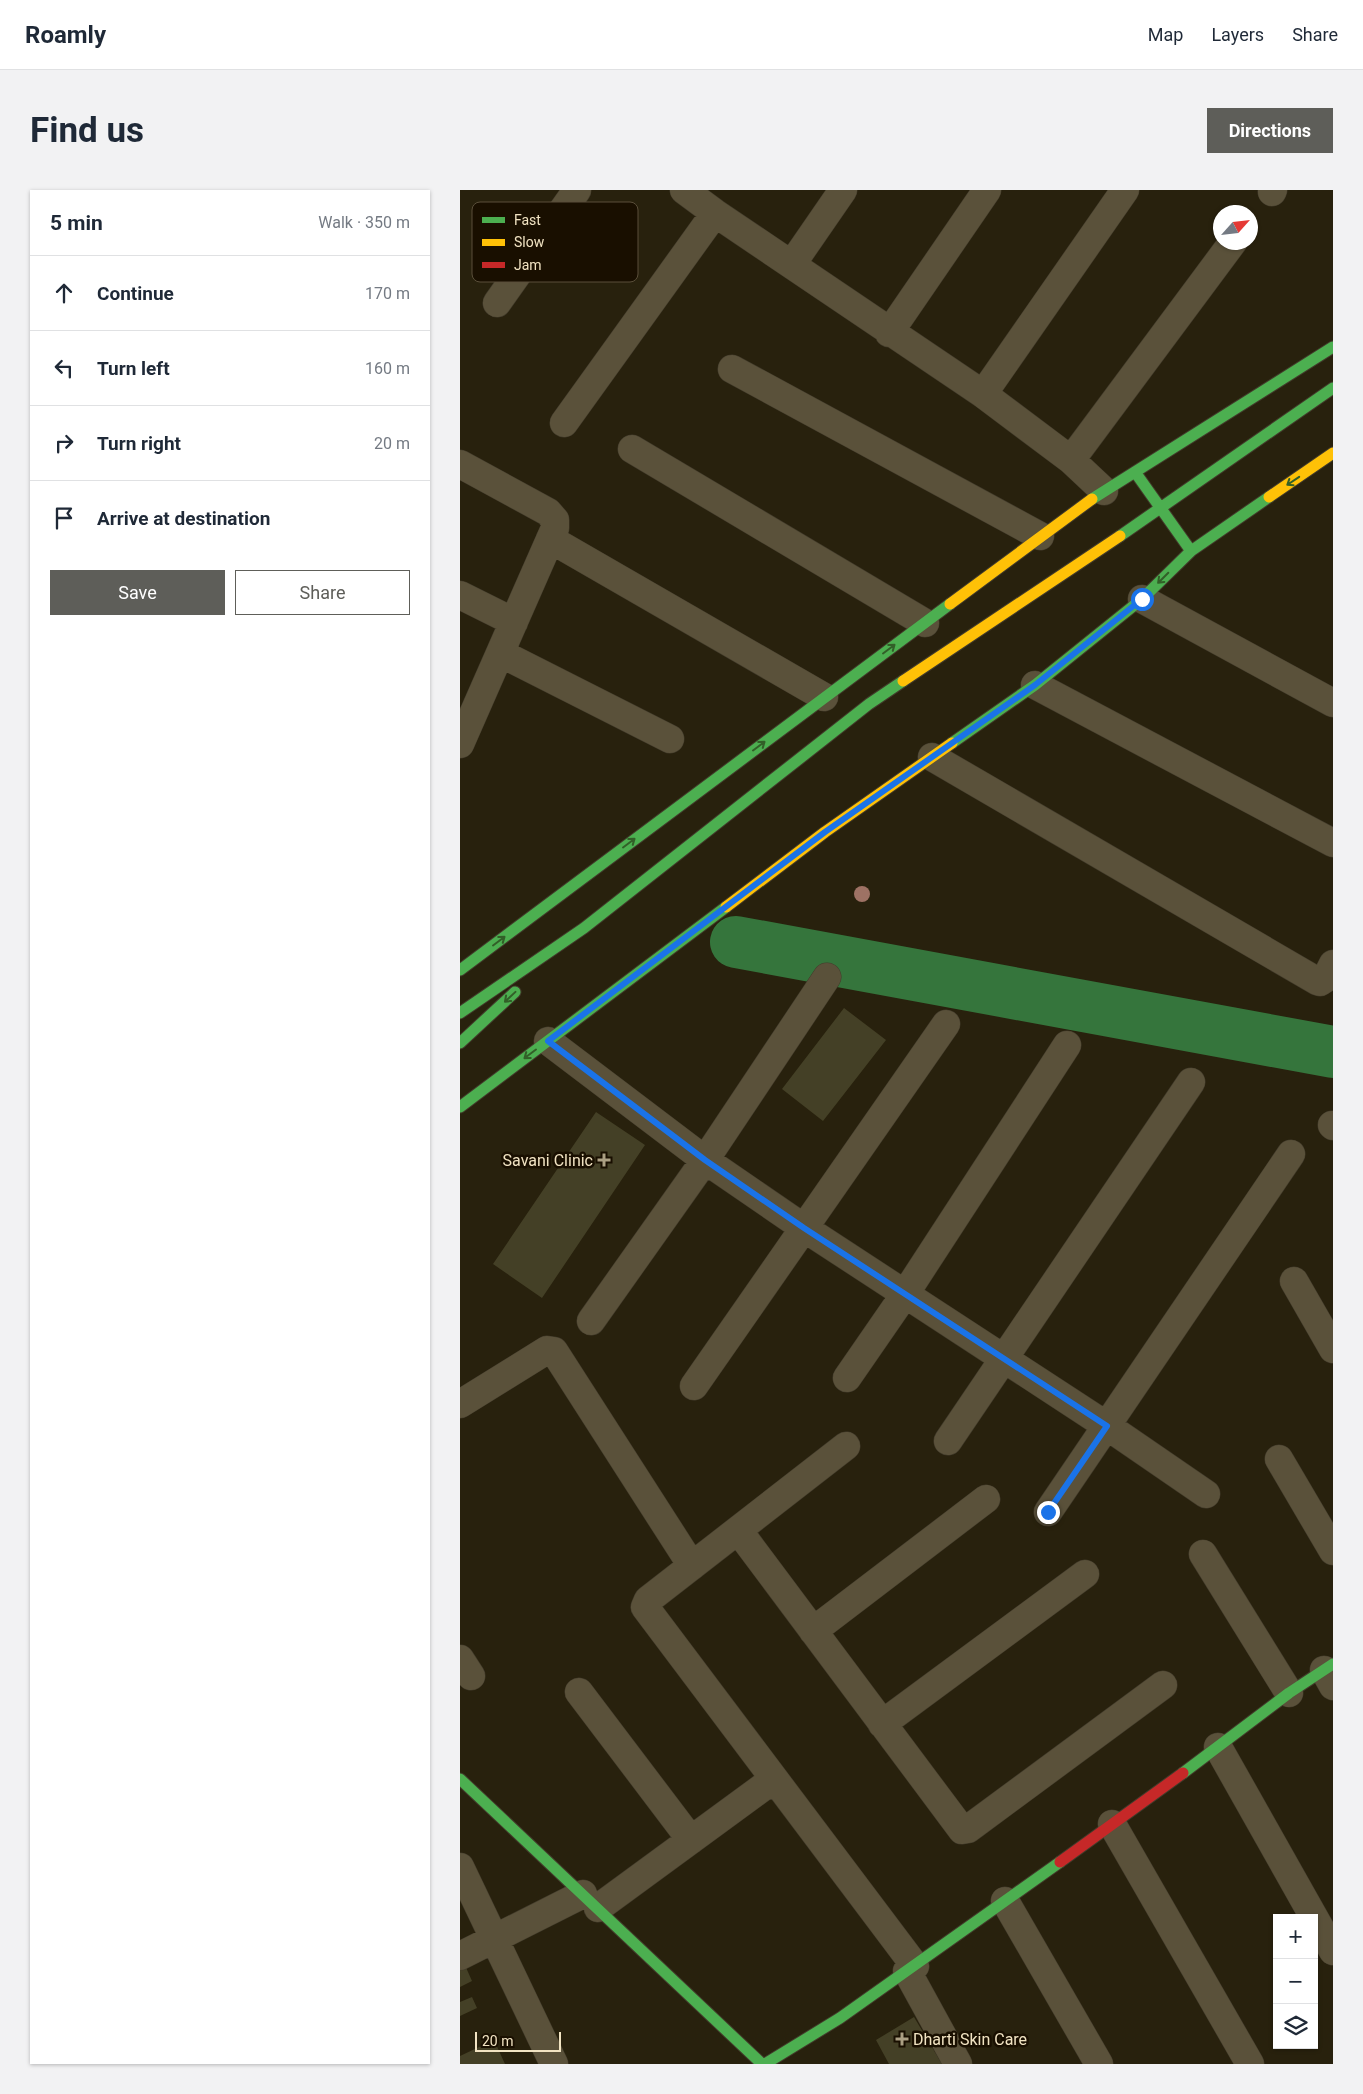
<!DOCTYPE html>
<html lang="en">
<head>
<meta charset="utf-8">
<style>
  body { margin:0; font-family:Roboto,sans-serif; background:#f2f2f3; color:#1f2937 }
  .controls { position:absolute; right:15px; bottom:15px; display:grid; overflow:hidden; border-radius:0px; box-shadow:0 1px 4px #0004 }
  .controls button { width:45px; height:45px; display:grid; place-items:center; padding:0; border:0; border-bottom:1px solid #e0e1e3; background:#fff; color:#1f2937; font:25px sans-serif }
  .compass { position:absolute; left:753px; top:15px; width:45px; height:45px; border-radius:50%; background:#fff; box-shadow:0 1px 4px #0004; rotate:63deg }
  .scale { position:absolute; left:15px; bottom:12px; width:86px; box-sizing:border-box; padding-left:5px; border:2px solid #f1e3c2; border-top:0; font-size:14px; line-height:18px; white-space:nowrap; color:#f1e3c2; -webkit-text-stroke:4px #190f00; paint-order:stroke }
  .stop { position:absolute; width:15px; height:15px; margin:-11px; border:4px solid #1a73e8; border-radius:50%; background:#fff }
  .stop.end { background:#1a73e8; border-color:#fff; box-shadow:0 1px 5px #0008 }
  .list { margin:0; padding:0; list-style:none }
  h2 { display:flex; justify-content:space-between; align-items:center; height:65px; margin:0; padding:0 20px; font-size:21px }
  h2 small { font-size:16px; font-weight:400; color:#747a83 }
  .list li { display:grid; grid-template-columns:32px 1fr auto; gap:15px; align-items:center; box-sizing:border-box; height:75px; padding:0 20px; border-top:1px solid #e0e1e3 }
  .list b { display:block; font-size:19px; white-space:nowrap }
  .list em { font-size:16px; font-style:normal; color:#747a83 }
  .actions { display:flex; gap:10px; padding:15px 20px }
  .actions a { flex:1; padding:11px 0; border:1px solid #5e5e59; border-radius:0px; text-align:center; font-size:18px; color:#5e5e59 }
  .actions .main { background:#5e5e59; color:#fff }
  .icon { flex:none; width:28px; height:28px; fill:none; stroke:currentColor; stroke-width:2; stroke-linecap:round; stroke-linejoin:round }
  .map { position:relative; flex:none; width:873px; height:1874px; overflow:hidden; border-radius:0px }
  header { display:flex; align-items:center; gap:30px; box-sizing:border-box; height:70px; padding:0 25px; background:#fff; border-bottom:1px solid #e0e1e3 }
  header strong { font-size:24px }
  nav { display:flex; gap:28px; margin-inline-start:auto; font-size:18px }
  .intro { display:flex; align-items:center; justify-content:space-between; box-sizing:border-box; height:120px; padding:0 30px }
  h1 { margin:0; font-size:35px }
  .button { padding:12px 22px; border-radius:0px; background:#5e5e59; color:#fff; font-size:18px; font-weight:700 }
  main { display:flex; gap:30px; padding:0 30px }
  aside { flex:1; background:#fff; border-radius:0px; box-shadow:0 1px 4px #0004 }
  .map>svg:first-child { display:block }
</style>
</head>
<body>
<header>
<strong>Roamly</strong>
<nav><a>Map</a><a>Layers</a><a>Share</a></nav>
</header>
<div class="intro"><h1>Find us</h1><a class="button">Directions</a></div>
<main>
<aside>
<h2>5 min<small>Walk · 350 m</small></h2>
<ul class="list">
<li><svg class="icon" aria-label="ahead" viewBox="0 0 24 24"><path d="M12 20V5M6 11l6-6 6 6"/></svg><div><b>Continue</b></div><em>170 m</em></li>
<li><svg class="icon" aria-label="left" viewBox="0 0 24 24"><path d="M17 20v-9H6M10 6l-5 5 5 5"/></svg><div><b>Turn left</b></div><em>160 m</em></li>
<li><svg class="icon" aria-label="right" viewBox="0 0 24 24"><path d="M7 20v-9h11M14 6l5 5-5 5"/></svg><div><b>Turn right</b></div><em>20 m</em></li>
<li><svg class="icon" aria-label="arrive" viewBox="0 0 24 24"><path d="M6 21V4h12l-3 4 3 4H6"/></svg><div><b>Arrive at destination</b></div></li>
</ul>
<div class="actions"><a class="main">Save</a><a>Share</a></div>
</aside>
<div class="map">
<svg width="873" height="1874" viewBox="0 0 873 1874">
  <rect width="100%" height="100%" fill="#28210d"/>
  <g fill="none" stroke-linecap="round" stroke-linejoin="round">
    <!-- river -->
    <path stroke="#35753c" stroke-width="52" d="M276,752L873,862"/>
  </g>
  <!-- building -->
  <path fill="#444026" d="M384,818L426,850L363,931L322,899Z
    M136,922L185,955L82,1108L33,1074Z
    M4,1773L12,1791L0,1797V1774Z
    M12,1807L17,1818L0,1826V1812Z
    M454,1827L482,1874H429L416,1850Z
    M34,1850L45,1874H0V1866Z"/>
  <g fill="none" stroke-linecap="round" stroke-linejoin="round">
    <defs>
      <path id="street" d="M224,0L255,23L523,204L611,270L644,301
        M812,2L813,0
        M332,74L383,0
        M37,113L117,0
        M429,143L527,0
        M272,179L580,346
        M523,204L665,0
        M104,233L255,23
        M172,259L465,433
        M611,270L773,52
        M0,274L88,322L95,330V338L0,554
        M90,349L364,507
        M0,405L54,432
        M682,409L873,513
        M40,463L210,549
        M575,495L873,653
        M472,567L857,791L860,792L866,788L873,774
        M88,851L245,970L344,1038L647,1236L746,1304
        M872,935L873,936
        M834,1091L873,1159
        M131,1131L245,970L367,787
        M387,1188L445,1104L607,855
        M234,1196L486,834
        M0,1214L87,1160L94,1161L232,1376
        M488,1251L731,892
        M386,1256L188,1410L185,1417L455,1776
        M819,1269L873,1361
        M588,1322L831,964
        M278,1340L502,1640L508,1639L703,1495
        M743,1364L829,1503
        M353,1441L526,1309
        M0,1469L11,1486
        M864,1480L873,1496
        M119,1502L231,1650
        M422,1534L625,1384
        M758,1557L873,1761
        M652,1634L790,1874
        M0,1677L94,1874
        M545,1711L639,1874
        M138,1718L314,1589
        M0,1766L123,1704
        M447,1781L498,1874"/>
      <path id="fast" d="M675,282L731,361
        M632,309L873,157
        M660,346L873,198
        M492,553L575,495L682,409L731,361L809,307
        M0,780L490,414
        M0,823L124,738L409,514L443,491
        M0,853L55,802
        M0,917L266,717
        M723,1583L829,1503L873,1474
        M0,1589L302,1874
        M305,1874L380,1828L600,1672"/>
      <path id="slow" d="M809,307L873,263
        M490,414L632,309
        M443,491L660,346
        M266,717L365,642L492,553"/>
      <path id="jam" d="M600,1672L723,1583"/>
    </defs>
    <!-- street casing -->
    <use href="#street" stroke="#423b2b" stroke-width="29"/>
    <!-- fast casing -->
    <use href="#fast" stroke="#423b2b" stroke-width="13"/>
    <!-- slow casing -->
    <use href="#slow" stroke="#423b2b" stroke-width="13"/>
    <!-- jam casing -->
    <use href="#jam" stroke="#423b2b" stroke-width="13"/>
    <!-- street -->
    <use href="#street" stroke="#5a513a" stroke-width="28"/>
    <!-- fast -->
    <use href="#fast" stroke="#4caf50" stroke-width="11"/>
    <!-- slow -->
    <use href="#slow" stroke="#ffc107" stroke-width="11"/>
    <!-- jam -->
    <use href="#jam" stroke="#c62828" stroke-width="11"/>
  </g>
  <!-- trees -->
  <circle fill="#9e7264" cx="402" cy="704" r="8"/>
  <!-- one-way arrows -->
  <defs><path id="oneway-shaft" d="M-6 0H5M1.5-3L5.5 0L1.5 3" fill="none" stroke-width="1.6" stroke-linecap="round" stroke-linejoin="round" transform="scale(1.25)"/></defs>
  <g stroke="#325f28">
    <use href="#oneway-shaft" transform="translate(833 291) rotate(146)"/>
    <use href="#oneway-shaft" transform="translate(703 388) rotate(135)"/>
    <use href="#oneway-shaft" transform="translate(429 459) rotate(-37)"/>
    <use href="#oneway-shaft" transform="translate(299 556) rotate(-37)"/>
    <use href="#oneway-shaft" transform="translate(169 653) rotate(-37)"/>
    <use href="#oneway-shaft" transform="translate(39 751) rotate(-37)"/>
    <use href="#oneway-shaft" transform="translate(50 807) rotate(137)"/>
    <use href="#oneway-shaft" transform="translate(70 864) rotate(143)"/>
  </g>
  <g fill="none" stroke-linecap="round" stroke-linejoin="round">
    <!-- route -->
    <path stroke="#1a73e8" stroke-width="6" d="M588,1322L647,1236L344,1038L245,970L88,851L365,642L575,495L682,409"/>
  </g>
  <!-- markers -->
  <g fill="#ab9f83" stroke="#190f00" stroke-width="2">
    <path d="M141.5 962.5h5v5h5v5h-5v5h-5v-5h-5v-5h5z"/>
    <path d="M439.5 1841.5h5v5h5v5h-5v5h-5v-5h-5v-5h5z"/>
  </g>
  <g text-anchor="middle" stroke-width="5" stroke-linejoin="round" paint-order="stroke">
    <!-- poi labels -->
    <g font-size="16" fill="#f1e3c2" stroke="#190f00" text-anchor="end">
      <text x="133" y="976">Savani Clinic</text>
      <text x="453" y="1855" text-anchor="start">Dharti Skin Care</text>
    </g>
  </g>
  <!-- legend -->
  <rect x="12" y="12" width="166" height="80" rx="8" fill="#190f00" stroke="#5a4f3a" stroke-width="1"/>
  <rect x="22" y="27" width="23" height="6" fill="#4caf50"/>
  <rect x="22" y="49" width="23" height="7" fill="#ffc107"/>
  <rect x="22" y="72" width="23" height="6" fill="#c62828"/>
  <g font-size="14" fill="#f1e3c2">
    <text x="54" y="35">Fast</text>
    <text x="54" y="57">Slow</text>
    <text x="54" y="80">Jam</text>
  </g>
</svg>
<div class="controls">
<button>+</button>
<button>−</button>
<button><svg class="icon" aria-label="layers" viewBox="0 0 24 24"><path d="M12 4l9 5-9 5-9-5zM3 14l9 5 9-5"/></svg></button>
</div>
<svg class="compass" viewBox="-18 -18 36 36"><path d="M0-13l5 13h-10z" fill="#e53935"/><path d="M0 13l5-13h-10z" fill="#747a83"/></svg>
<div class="scale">20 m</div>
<div class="stop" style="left:682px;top:409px"></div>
<div class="stop end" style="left:588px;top:1322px"></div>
</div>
</main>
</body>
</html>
